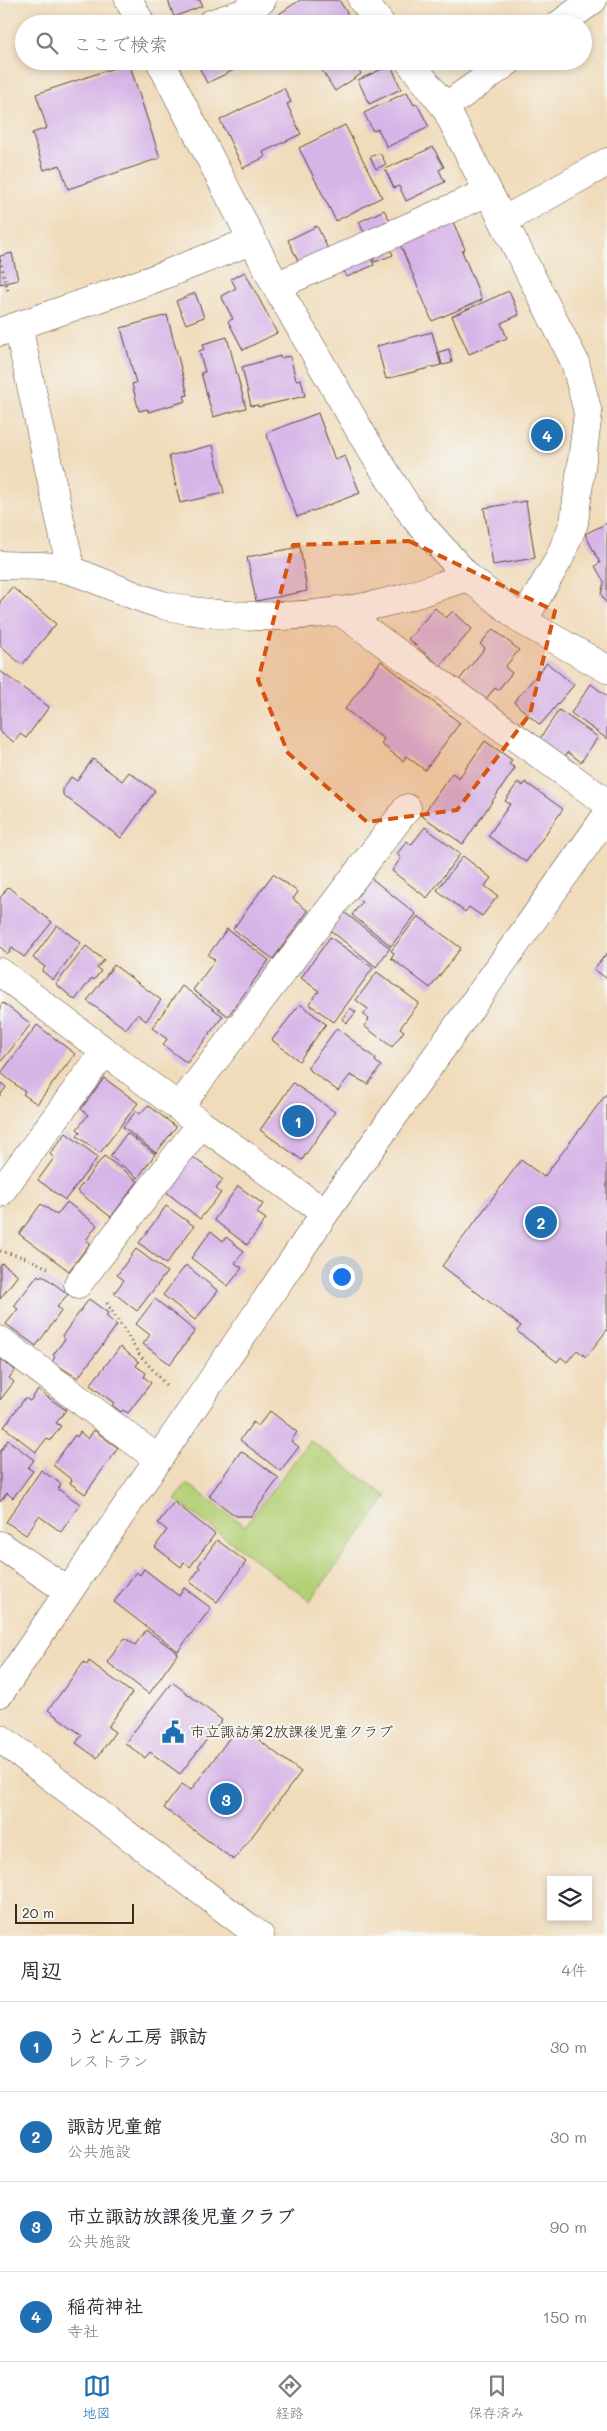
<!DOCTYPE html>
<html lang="ja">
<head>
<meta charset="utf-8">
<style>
  body { margin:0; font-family:Mali,"Klee One",sans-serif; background:#f2f2f3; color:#2b2b33 }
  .controls { position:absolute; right:15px; bottom:15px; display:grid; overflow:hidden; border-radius:0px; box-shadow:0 2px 8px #0003 }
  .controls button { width:45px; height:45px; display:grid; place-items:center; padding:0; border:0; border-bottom:1px solid #e1e1e2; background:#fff; color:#2b2b33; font:25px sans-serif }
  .scale { position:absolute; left:15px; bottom:12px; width:119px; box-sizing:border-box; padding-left:5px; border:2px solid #3b2a1e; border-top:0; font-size:14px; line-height:18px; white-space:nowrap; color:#3b2a1e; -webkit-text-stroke:4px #f6f6f2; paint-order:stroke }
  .you { position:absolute; left:341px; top:1276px; width:18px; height:18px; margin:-12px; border:4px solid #fff; border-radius:50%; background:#1a73e8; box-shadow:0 0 0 8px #1a73e833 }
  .badge { display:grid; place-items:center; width:32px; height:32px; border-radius:50%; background:#1f6fb2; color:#fff; font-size:16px; font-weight:700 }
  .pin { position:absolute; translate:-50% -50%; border:2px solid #fff; box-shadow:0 1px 5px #0006 }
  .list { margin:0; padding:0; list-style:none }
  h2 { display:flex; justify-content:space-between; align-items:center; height:65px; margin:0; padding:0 20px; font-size:21px }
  h2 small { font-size:16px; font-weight:400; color:#7c7c81 }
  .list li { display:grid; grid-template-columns:32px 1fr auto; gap:15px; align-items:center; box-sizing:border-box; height:90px; padding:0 20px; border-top:1px solid #e1e1e2 }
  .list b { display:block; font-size:19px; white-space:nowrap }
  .list p { margin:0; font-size:16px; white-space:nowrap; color:#7c7c81 }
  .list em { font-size:16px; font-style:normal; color:#7c7c81 }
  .icon { flex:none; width:28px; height:28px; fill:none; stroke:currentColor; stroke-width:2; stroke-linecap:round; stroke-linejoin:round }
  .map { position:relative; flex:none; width:607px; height:1936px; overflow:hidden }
  .search { position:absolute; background:#fff; box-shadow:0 2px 8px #0003; left:15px; right:15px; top:15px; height:55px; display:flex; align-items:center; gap:12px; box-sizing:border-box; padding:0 18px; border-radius:28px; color:#7c7c81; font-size:19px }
  .sheet { height:425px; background:#fff }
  nav { display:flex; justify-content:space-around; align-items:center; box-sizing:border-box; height:70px; border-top:1px solid #e1e1e2; background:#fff; font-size:14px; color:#7c7c81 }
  nav a { display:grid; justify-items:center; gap:2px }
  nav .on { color:#1f6fb2 }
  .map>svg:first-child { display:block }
</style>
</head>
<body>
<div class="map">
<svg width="607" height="1936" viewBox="0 0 607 1936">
  <rect width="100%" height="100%" fill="#f6f6f2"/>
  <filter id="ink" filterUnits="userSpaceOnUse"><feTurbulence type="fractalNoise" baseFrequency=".02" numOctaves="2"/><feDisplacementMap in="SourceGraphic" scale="10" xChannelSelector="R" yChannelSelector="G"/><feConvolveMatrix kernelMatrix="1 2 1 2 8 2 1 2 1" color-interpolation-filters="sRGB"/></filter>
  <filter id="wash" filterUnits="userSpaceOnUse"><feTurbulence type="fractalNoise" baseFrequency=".0096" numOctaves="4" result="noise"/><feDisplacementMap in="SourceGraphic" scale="20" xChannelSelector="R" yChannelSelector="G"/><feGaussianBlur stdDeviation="1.12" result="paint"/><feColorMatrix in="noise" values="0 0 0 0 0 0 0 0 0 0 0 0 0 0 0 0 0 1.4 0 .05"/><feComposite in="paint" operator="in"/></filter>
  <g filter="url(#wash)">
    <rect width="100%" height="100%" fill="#f0dcbb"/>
    <!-- green -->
    <path fill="#b4d076" stroke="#787d4a" d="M310,1440L387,1497L310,1601L175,1500L187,1483L245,1526Z"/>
    <g id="blocks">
      <!-- building -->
      <path fill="#d6b4e7" d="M168,0H200L202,6L174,17Z
        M300,0H339L354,24H286L279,14Z
        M196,61H229L234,70L207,83Z
        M316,61H373L359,70L361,74L335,91Z
        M129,63L160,158L68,189L60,165L44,170L32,133L47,128L36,94Z
        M391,65L401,89L369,104L358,80Z
        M284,88L291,102L287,104L301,134L263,152L265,157L243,168L220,120Z
        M407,92L414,105L417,104L429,127L387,147L378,129L373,131L364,113Z
        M345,125L382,197L336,221L299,148Z
        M433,147L444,167L439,170L445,182L406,201L399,186L394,188L385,169Z
        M380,153L386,164L376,169L370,157Z
        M384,210L392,224L366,237L359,222Z
        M453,222L465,249L462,251L482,300L432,321L400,244Z
        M317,226L329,251L300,265L288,240Z
        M388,245L393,255L375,262L371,253Z
        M12,253L18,280L0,284V256Z
        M369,253L374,265L347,277L341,265Z
        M245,272L277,333L243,350L228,321L233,319L221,296L236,288L231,279Z
        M509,291L519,315L501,323L507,338L469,354L452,316Z
        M195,293L204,317L186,324L176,301Z
        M167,315L188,395L184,396L186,401L148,412V409L139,411L132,384L136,383L121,328Z
        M432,332L441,365L386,379L377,346Z
        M227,337L246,408L213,417L201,373L205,372L199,351L204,349L203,344Z
        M449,349L452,363L442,365L439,352Z
        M280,356V358L290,356L296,380L301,379L305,396L258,407V405L251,406L242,367Z
        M318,413L335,460L345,456L360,493L297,517L266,433Z
        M554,427L556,441L540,444L538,430Z
        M213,445L224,493L180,503L169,456Z
        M526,501L535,558L493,565L484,508Z
        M607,523V604L601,594L604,582L595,566L600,563L585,534Z
        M300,547L307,591L256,601L247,557Z
        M12,587L56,624L22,665L0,646V602Z
        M435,608L446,618L453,611L472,629L440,666L408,639Z
        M493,629L519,650L505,667L512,673L498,690L495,688L485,700L459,680L485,648L480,644Z
        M381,661L460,723L425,770L406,756L403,761L381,744L384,739L345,709Z
        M547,663L574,685L540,725L514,702Z
        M0,671L49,707L26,738L20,734L14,742L0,732Z
        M591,684L607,696V739L571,713Z
        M559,710L598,737L581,762L568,752L564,758L539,740Z
        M485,741L512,760L509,764L515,768L463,844L422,816L452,773L459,778Z
        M93,759L122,781L129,772L155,791L121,838L63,795V789L71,777L77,781Z
        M518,782L523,786L525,782L563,809L526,862L488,836L510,804L505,801Z
        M425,827L460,854L427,898L392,871L401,858L397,854L407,841L411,845Z
        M463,856L491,878L485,886L498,896L482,916L469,907L465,912L437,890Z
        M273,874L298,892L293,899L308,911L273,959L233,929Z
        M371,878L416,914L391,946L352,915L362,902L356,898Z
        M8,887L52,922L24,957L12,948L8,954L0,947V898Z
        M344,912L390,948L376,967L330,930Z
        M418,916L461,948L430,988L391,958L394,953L391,951Z
        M57,925L81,943L53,980L42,971L45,967L33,958Z
        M227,929L269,960L228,1016L193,990L215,960L208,955Z
        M330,937L373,968L334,1022L309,1004L319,991L301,978Z
        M86,946L104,960L97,968L101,971L94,980L92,978L75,1000L56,984Z
        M607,953V979L594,969Z
        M114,965L161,1000L146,1021L137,1014L126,1029L87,1001Z
        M377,972L419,1003L400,1028L404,1031L392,1047L364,1026L369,1019L363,1014L368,1009L356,1000Z
        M182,986L223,1016L187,1063L163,1045L167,1039L152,1028Z
        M3,1003L31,1024L0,1063V1006Z
        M300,1004L326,1024L299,1061L272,1040Z
        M350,1008L356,1012L347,1023L342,1019Z
        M37,1025L75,1054L37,1104L23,1094L25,1092L1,1073Z
        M337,1028L376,1059L375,1061L381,1066L368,1084L350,1075L338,1091L307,1068Z
        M104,1078L138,1103L100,1153L77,1136L80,1132L77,1129L88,1115L81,1109Z
        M0,1082L6,1087L0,1096Z
        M293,1083L335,1112L302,1160L260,1130Z
        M607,1093V1330L586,1357L577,1350L567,1362L561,1357L557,1362L517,1331L521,1326L442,1266L521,1160L544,1177Z
        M148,1105L176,1127L156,1153L123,1127L136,1111L140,1114Z
        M66,1133L98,1157L65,1200L38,1180L54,1158L50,1154Z
        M127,1133L155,1154L138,1178L110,1156Z
        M104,1156L138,1181L111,1217L77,1191Z
        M193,1157L223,1180L216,1189L221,1193L200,1219L165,1191Z
        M238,1186L263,1204L257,1213L266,1219L247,1245L214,1220Z
        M67,1202L97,1225L86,1240L90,1243L69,1271L19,1234L41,1204L57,1215Z
        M166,1206L194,1226L166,1264L139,1243Z
        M211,1231L223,1241L226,1237L244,1251L235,1263L242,1268L228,1286L191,1258Z
        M136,1249L167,1272L137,1311L114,1293L124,1280L117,1275Z
        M2,1263L18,1275L0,1299V1266Z
        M186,1265L218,1291L195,1320L163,1295Z
        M38,1275L40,1277L42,1275L68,1294L57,1307L62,1310L36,1346L6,1324L18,1309L14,1306Z
        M89,1299L108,1313L106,1316L117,1325L78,1378L52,1362L55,1357L53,1355L65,1339L62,1336Z
        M155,1299L195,1331L170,1364L143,1344L150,1335L136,1324Z
        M120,1347L139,1362L136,1366L146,1373L144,1377L151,1383L128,1413L123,1410L121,1412L112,1405L114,1403L90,1385Z
        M0,1359L15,1370L9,1378L14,1382L0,1400Z
        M38,1390L66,1410L56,1423L61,1426L50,1441L47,1438L36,1452L4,1427L25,1398L30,1401Z
        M270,1411L297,1432L291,1441L299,1447L280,1471L240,1440L253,1422L258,1426Z
        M94,1430L118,1448L85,1494L70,1483L72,1480L53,1465L75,1435L77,1437L80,1432L88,1439Z
        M8,1440L34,1460L28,1468L33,1471L13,1498L7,1493L0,1502V1452Z
        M241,1451L279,1478L251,1516H236L209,1496Z
        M41,1470L61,1484L58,1489L80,1504L61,1532L39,1516L26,1535L6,1522Z
        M174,1502L215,1534L190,1567L184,1562L181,1567L155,1547L167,1530L158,1523Z
        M217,1540L246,1562L217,1602L190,1582L200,1568L198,1566Z
        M144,1569L179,1596L184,1588L211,1608L178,1651L114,1602L136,1572L140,1575Z
        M146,1630L178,1653L149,1694L107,1662L125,1638L135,1645Z
        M89,1661L132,1693L108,1727L115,1732L97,1758L76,1743L82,1735L48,1710L84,1662L87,1665Z
        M172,1682L222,1720L180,1774L150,1752L145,1758L125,1743Z
        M239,1725L301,1772L234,1860L164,1808L182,1784L191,1790Z"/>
    </g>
  </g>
  <g filter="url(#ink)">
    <use href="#blocks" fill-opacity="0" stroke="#564536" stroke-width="1"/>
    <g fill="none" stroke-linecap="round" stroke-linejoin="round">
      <defs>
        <path id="minor" d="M129,0L141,24
          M362,0L381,24
          M210,24L243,13L262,0
          M560,24L593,0
          M160,61L276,286L367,443L414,517L468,577L523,621L607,669
          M409,61L445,107L575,362L588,413L574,523L559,559L523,621
          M445,107L509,61
          M503,221L607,162
          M276,286L488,192
          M18,326L71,570
          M0,332L151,280L251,241
          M0,565C23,566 50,564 72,571C104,581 133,598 167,606C241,623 333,618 407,597C427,591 447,583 468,577
          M338,610L607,803
          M0,972L201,1124L325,1213
          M179,1107L407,808
          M0,1193L105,1051
          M78,1284L201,1124
          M0,1340L158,1459
          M0,1545L68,1591
          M0,1693L325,1213L607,815
          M0,1738L260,1936"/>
      </defs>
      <!-- minor casing -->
      <use href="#minor" stroke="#564536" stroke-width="29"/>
      <!-- path -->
      <path stroke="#564536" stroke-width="3" stroke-dasharray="1 4" stroke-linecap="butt" d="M0,260L8,291
        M0,1251L27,1258L48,1268
        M107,1303L139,1354L166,1385"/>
      <!-- minor -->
      <use href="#minor" stroke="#fff" stroke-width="28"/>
    </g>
  </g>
  <!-- marked area -->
  <path fill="#d7540e" fill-opacity="0.2" stroke="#d7540e" stroke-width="4" stroke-dasharray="10 6" stroke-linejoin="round" d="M409,541L555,611L530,714L457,810L367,822L288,753L258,680L293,545Z"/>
  <!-- icons -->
  <defs>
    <symbol id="civic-bare" viewBox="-9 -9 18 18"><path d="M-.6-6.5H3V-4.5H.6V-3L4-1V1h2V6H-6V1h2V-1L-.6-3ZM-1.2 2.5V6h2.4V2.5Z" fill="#1f6fb2" stroke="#f6f6f2" stroke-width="2.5" paint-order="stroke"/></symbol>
  </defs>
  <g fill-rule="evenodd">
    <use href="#civic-bare" x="157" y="1716" width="32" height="32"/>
  </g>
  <g text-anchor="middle" stroke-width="4" stroke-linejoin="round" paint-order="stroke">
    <!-- poi labels -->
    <g font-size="15" fill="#3b2a1e" stroke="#f6f6f2" text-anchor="start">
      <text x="190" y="1737">市立諏訪第2放課後児童クラブ</text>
    </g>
  </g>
</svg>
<div class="controls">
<button><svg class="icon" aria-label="layers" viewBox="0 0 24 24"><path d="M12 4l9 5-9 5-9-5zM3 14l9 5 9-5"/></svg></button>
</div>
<div class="scale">20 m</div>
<div class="you"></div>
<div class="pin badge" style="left:298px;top:1121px">1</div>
<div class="pin badge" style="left:541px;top:1222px">2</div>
<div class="pin badge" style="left:226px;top:1799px">3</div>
<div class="pin badge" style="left:547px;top:435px">4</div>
<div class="search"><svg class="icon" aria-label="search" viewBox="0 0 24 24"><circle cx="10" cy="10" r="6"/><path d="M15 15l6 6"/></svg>ここで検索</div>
</div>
<section class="sheet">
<h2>周辺<small>4件</small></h2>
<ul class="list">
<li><span class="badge">1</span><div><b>うどん工房 諏訪</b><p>レストラン</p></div><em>30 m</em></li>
<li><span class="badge">2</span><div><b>諏訪児童館</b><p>公共施設</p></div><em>30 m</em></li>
<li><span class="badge">3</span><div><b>市立諏訪放課後児童クラブ</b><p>公共施設</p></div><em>90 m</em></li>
<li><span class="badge">4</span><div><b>稲荷神社</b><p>寺社</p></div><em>150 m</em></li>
</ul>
</section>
<nav>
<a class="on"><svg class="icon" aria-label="map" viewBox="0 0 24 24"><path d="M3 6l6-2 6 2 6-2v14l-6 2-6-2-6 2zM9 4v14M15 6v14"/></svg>地図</a>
<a><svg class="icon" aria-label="directions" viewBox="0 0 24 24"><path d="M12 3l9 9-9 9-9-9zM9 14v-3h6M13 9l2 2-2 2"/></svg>経路</a>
<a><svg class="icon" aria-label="saved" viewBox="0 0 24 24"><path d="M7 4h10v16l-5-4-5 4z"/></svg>保存済み</a>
</nav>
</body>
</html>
